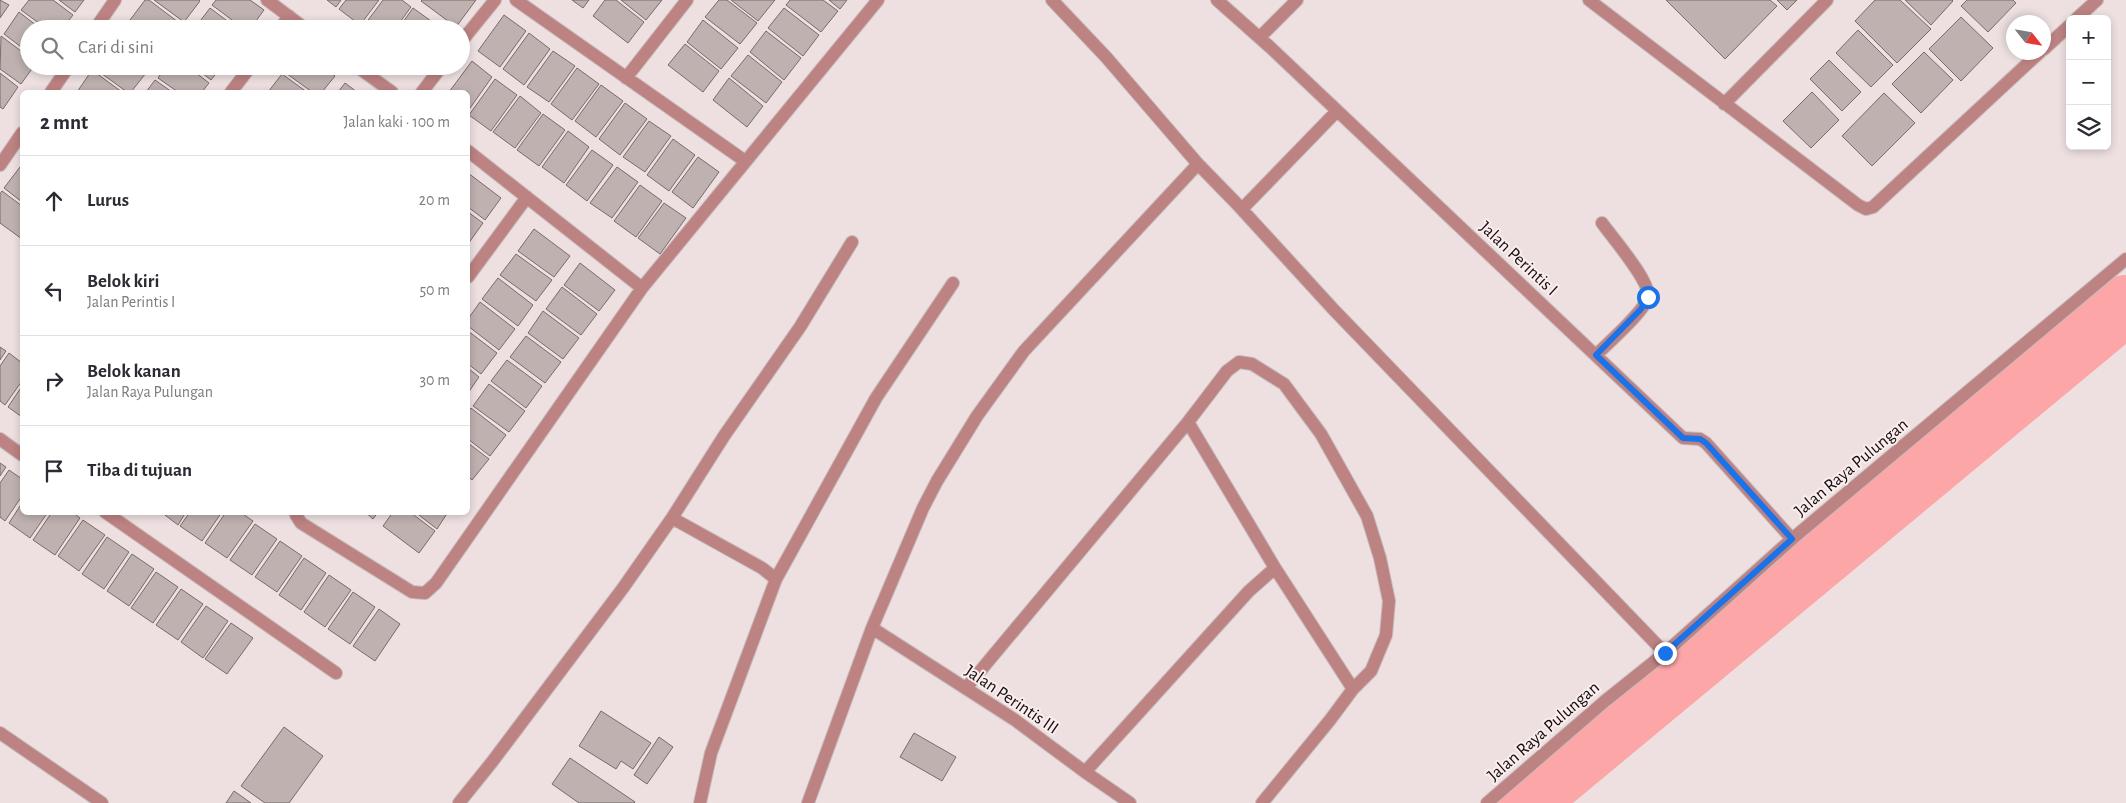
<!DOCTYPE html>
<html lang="id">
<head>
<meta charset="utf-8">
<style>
  body { margin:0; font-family:"Alegreya Sans",sans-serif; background:#f2f2f3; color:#2b2b33 }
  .controls { position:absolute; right:15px; top:15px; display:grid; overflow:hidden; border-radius:8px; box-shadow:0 2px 8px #0003 }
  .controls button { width:45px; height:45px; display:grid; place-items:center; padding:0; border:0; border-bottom:1px solid #e1e1e2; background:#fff; color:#2b2b33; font:25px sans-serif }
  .compass { position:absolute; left:2006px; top:15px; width:45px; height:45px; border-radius:50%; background:#fff; box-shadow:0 2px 8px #0003; rotate:121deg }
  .stop { position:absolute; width:15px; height:15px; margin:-11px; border:4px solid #1a73e8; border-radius:50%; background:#fff }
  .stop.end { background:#1a73e8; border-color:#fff; box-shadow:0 1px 5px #0008 }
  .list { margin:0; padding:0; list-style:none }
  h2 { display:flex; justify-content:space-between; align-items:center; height:65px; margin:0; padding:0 20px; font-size:21px }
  h2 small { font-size:16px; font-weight:400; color:#7c7c81 }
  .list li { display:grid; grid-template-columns:32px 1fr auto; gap:15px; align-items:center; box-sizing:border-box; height:90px; padding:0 20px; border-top:1px solid #e1e1e2 }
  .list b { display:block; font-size:19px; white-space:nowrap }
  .list p { margin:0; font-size:16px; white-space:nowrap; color:#7c7c81 }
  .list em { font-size:16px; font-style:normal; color:#7c7c81 }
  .icon { flex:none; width:28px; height:28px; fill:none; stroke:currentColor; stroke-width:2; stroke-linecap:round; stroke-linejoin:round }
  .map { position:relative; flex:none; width:2126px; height:803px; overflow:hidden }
  .search { position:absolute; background:#fff; box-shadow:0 2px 8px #0003; left:20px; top:20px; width:450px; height:55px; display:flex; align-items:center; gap:12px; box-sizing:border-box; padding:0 18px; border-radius:28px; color:#7c7c81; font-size:19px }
  .panel { position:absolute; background:#fff; box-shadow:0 2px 8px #0003; left:20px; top:90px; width:450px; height:425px; border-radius:8px }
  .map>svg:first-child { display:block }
</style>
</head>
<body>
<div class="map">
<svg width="2126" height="803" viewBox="0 0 2126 803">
  <rect width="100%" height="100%" fill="#eee0e0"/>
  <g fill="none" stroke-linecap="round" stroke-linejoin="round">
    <!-- river -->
    <path stroke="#fda6a7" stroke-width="60" d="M1526,803L2126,305"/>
  </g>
  <!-- building -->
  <path fill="#beb1b0" stroke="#776b6b" d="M0,0L9,5L0,18Z
    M29,0H53L73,15L62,29H47L21,10Z
    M59,0H84L75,12Z
    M145,0H149L182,25L179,29H142L130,20Z
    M154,0H199L200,1L184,22Z
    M216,0H250L264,10L250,29H244L212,5Z
    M327,0H341L336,7Z
    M346,0H379L360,25L339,9Z
    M383,0H402L411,7L395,29H366L363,27Z
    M422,0H476L456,27L421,1Z
    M572,0H589L583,8Z
    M605,0H616L644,22L628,43L593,16Z
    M621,0H662L646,20Z
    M719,0H727L757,23L740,44L705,17Z
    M731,0H775L758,21Z
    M790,0H823L838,11L821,32L786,5Z
    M829,0H847L840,9Z
    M1666,0H1770L1777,6L1725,59Z
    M1777,0H1797L1787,10Z
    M1875,0H1900L1931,29L1897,63L1855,21Z
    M1905,0H1952L1953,1L1931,25Z
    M1967,0H2013L2016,3L1988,32L1961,6Z
    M210,8L238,29H194Z
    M413,8L442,29H398Z
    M784,8L819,35L803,56L768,28Z
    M19,12L41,29H29V53L4,34Z
    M504,15L526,31L500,67L478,51Z
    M1961,17L1993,48L1961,81L1929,49Z
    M703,20L738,48L721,69L687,42Z
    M129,23L137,29H124Z
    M1858,30L1893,65L1871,87L1836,53Z
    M766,31L801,58L784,80L750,52Z
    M529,33L550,49L524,85L503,69Z
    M1,36L29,57V66H34L21,84L0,69Z
    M685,44L719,71L703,92L668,65Z
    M553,51L575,66L549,102L527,87Z
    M1924,52L1953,80L1921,113L1892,84Z
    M748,55L782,82L766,103L731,76Z
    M1829,60L1861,92L1842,111L1810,79Z
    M472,61L492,77L468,111V92H449Z
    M95,66H137L146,73L131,92H127L94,68Z
    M166,66H187L209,83L202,92H178L158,78Z
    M193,66H222L211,80Z
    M287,66H322L335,76L322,92H312L283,71Z
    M404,66H421L415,74Z
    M577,68L599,84L572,120L551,104Z
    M92,70L122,92H77Z
    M0,73L18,87L3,109L0,107Z
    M282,74L307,92H268Z
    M729,78L763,106L747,127L713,100Z
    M495,79L517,95L491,131L469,115Z
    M155,80L172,92H146Z
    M345,83L357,92H338Z
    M601,85L623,101L596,137L575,121Z
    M1812,92L1839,120L1811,148L1783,121Z
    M1884,93L1915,123L1872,166L1842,136Z
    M520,96L541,113L515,148L493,132Z
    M625,103L647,119L620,155L599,139Z
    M543,114L565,130L539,166L517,150Z
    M649,121L671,136L645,172L623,157Z
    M568,131L589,147L564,183L542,167Z
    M673,139L695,155L669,191L647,175Z
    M592,150L613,165L587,201L566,185Z
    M698,157L719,172L693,208L672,192Z
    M20,167L22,169V202L4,188Z
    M617,167L638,182L612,218L590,203Z
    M468,173L501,198L485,220L468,207Z
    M640,185L662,201L636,237L614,221Z
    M2,191L22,206V239L0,223V194Z
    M664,203L686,218L660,254L638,238Z
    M468,212L483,223L468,244Z
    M534,229L570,256L554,277L518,251Z
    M516,254L552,280L536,301L500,275Z
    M580,263L615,290L599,311L564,285Z
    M498,278L533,305L518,326L482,299Z
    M562,287L597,314L581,335L546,309Z
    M480,302L515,329L499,350L468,326V319Z
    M543,311L579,338L563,359L528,333Z
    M468,331L497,353L481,374L468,364Z
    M526,336L561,362L545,383L510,357Z
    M0,347L6,351L0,360Z
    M9,353L22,363V381L5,405L0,401V366Z
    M507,360L542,386L526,408L491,381Z
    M468,368L479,377L468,393Z
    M489,384L525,411L509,432L473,406Z
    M22,386V417L8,407Z
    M471,408L506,435L490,456L468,439V413Z
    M468,443L489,459L472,480L468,476Z
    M0,463L6,467L0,476Z
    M9,470L22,479V496L5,521L0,517V483Z
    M22,503V512H48L30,538L9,523Z
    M52,512H72L80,518L55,555L33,540Z
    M161,512H186L178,525Z
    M190,512H222L202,541L180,526Z
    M226,512H240L253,521L227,558L205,543Z
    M365,512H378L373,519Z
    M393,512H410L435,531L419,553L383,526Z
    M415,512H448L437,529Z
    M83,520L105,535L79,571L58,556Z
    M255,524L277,539L252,575L230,560Z
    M107,537L129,552L104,589L82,574Z
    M280,541L302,556L277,592L255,577Z
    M132,554L154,569L129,606L107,591Z
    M304,558L326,573L301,610L279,595Z
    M156,572L178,587L153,623L131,608Z
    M329,575L351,590L325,627L304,612Z
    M181,589L203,604L178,640L156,625Z
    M353,592L375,607L350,644L328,629Z
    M206,606L228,621L203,658L181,642Z
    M379,609L400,624L375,661L353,646Z
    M231,623L253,638L227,674L205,659Z
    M601,711L651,743L633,769L621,761L616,769L579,746Z
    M284,727L323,756L289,803H265L241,786Z
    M914,733L956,757L942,781L900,757Z
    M659,737L673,747L647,784L634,775Z
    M570,758L635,802L634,803H579L552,784Z
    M234,791L251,803H226Z"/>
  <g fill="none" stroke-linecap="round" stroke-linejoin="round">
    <defs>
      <path id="minor" d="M267,0L306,29
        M516,0L745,161
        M1052,0L1106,57L1198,164L1236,203L1334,310L1665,653
        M1217,0L1271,48L1683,438L1700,439L1706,443L1792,539
        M1589,0L1858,205L1866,209L1873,207L2040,52
        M2076,19L2097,0
        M95,29L115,0
        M280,29L289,16
        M1260,37L1297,0
        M461,42L495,0
        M2044,49L2070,25
        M356,66L392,92
        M626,78L687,0
        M51,92L69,66
        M231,92L251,66
        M422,92L442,66
        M1724,104L1827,0
        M468,151L642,288
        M0,165L22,133
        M1242,209L1337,111
        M468,277L527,197
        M1596,355C1607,344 1645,311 1648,297C1651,282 1612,237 1602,223
        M1188,422L1275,568
        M0,439L22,455
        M105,512L336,673
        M297,512L296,515L301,523L412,592L425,593L436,583L642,288L878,0
        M672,518L762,568L776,579
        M872,628L1015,720L1085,772L1130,803
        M966,688L1188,422L1227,371L1239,362L1252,364L1284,384L1321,434L1367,516L1380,558L1389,601L1386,635L1371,671L1353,689L1330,720L1262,803
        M0,733L102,803
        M1085,772L1249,591L1275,568L1353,689
        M459,803L492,762L623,588L672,518L724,436L800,327L852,242
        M700,803L711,753L776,579L876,398L953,283
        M808,803L872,628L923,508L937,481L977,416L1024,351L1198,164"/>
      <path id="tertiary" d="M1487,803L1605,701L1665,653L1792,539L2126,259"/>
    </defs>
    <!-- minor casing -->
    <use href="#minor" stroke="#c7baba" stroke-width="14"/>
    <!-- tertiary casing -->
    <use href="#tertiary" stroke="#c7baba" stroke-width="14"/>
    <!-- minor -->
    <use href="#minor" stroke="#bd8282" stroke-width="12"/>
    <!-- tertiary -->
    <use href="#tertiary" stroke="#bd8282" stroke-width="12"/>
  </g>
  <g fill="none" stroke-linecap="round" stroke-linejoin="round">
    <!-- route -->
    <path stroke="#1a73e8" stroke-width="6" d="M1648,297L1641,309L1596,355L1683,438L1700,439L1706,443L1792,539L1665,653"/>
  </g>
  <g text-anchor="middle" stroke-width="4" stroke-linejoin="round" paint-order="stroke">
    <!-- street labels -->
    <g font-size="18" fill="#130f0f" stroke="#fbeded">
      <text transform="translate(1519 258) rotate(43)" y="6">Jalan Perintis I</text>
      <text transform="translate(1851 467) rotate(-40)" y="6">Jalan Raya Pulungan</text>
      <text transform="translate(1012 699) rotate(34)" y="6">Jalan Perintis III</text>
      <text transform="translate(1543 731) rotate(-41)" y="6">Jalan Raya Pulungan</text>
    </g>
  </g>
</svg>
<div class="controls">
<button>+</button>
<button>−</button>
<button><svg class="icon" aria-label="layers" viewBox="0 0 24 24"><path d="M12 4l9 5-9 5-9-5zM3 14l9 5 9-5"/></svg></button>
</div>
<svg class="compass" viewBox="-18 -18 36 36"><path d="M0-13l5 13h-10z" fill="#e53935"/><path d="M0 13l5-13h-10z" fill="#7c7c81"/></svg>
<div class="stop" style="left:1648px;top:297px"></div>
<div class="stop end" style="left:1665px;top:653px"></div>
<div class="search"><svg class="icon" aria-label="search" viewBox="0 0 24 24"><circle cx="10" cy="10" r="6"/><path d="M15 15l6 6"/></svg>Cari di sini</div>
<section class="panel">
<h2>2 mnt<small>Jalan kaki · 100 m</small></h2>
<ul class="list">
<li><svg class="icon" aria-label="ahead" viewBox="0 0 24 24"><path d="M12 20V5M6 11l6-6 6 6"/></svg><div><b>Lurus</b></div><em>20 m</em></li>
<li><svg class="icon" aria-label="left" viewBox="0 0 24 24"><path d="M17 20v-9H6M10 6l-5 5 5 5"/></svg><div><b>Belok kiri</b><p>Jalan Perintis I</p></div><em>50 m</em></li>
<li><svg class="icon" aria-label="right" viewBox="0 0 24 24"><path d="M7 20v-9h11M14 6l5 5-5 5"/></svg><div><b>Belok kanan</b><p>Jalan Raya Pulungan</p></div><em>30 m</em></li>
<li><svg class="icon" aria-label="arrive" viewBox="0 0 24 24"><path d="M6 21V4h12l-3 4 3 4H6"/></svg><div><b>Tiba di tujuan</b></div></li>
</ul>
</section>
</div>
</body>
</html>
